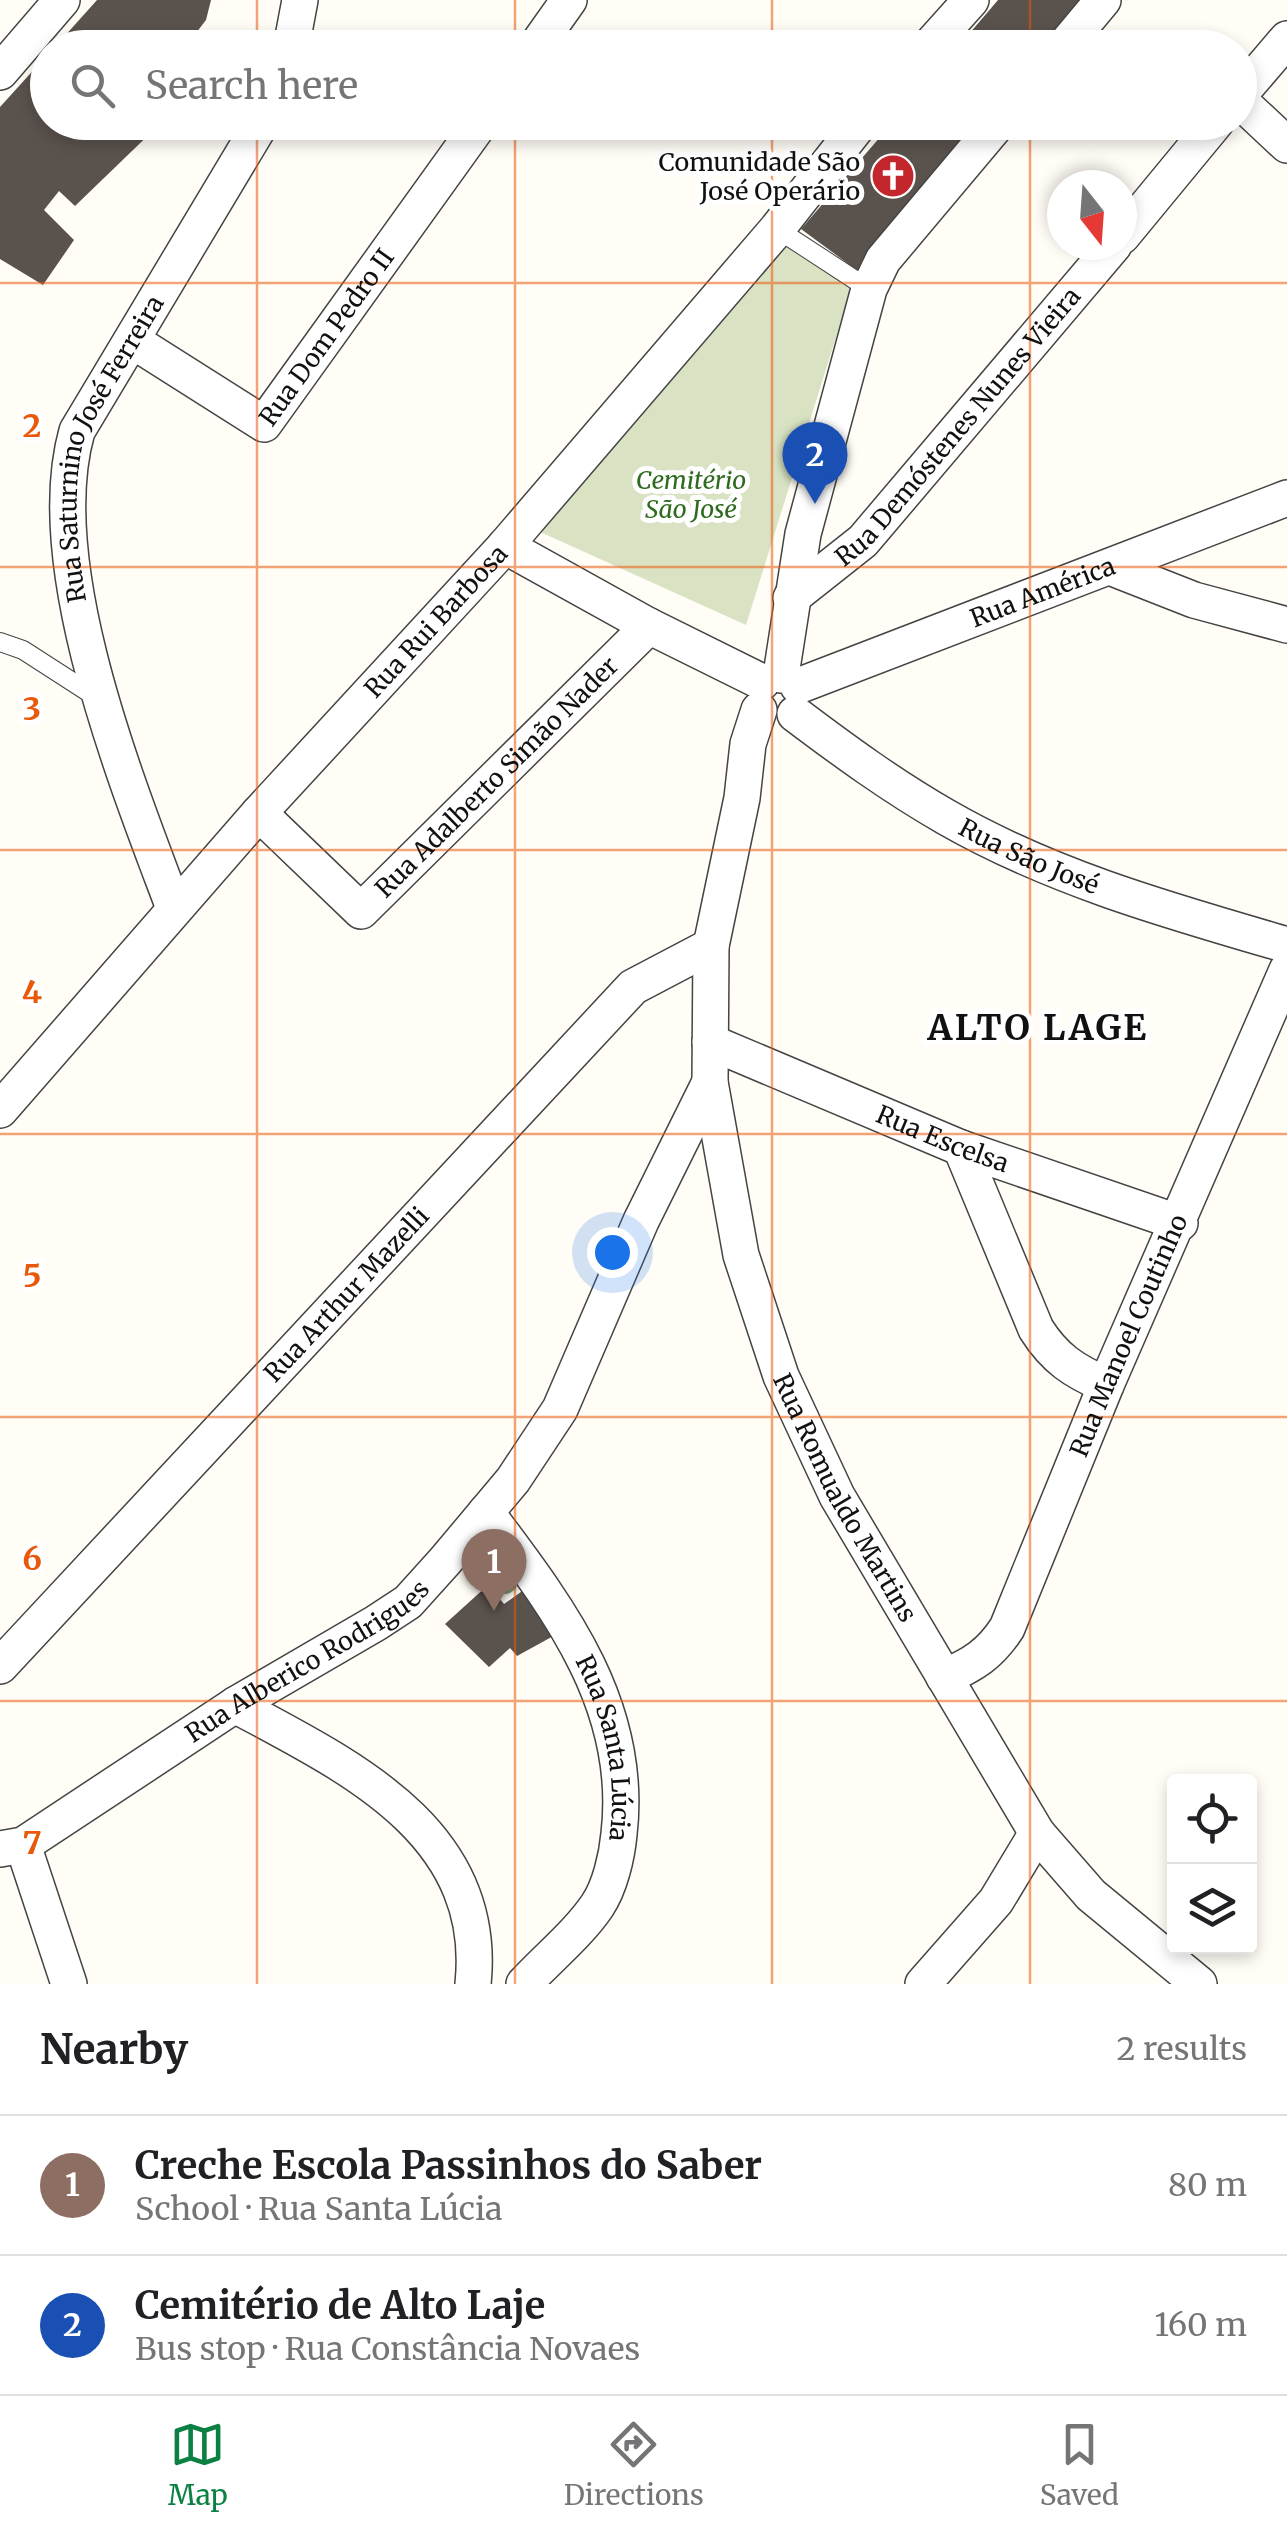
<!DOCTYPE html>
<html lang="en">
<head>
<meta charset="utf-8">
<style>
  body { margin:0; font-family:Merriweather,serif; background:#f6f6f6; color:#202124 }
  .controls { position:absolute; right:30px; bottom:30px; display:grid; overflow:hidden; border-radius:10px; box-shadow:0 5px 15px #0003 }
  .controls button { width:90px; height:90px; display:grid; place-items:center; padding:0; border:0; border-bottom:2px solid #e0e0e0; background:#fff; color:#202124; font:50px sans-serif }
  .compass { position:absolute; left:1047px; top:170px; width:90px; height:90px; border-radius:50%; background:#fff; box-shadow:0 5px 15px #0003; rotate:163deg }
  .you { position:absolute; left:612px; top:1252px; width:35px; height:35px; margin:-25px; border:8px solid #fff; border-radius:50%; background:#1a73e8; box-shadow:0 0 0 15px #1a73e833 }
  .badge { display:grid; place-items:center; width:65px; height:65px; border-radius:50%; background:#0b8043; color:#fff; font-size:32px; font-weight:700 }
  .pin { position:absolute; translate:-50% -82px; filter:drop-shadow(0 2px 5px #0008) }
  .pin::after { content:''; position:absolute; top:52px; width:35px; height:30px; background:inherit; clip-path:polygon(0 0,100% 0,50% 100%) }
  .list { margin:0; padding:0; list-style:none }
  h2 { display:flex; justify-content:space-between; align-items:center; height:130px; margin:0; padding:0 40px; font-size:42px }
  h2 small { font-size:32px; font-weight:400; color:#757577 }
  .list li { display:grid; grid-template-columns:65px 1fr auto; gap:30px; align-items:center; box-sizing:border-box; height:140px; padding:0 40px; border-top:2px solid #e0e0e0 }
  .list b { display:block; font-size:38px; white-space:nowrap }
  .list p { margin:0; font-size:32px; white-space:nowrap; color:#757577 }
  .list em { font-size:32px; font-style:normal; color:#757577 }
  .icon { flex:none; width:55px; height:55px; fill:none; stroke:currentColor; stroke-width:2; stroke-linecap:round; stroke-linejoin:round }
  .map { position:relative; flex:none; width:1287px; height:1984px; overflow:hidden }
  .search { position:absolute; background:#fff; box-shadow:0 5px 15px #0003; left:30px; right:30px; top:30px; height:110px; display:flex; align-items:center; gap:25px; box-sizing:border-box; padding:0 35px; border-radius:55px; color:#757577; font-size:38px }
  .sheet { height:410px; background:#fff }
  nav { display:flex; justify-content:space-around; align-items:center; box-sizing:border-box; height:140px; border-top:2px solid #e0e0e0; background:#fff; font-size:28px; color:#757577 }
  nav a { display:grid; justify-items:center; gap:5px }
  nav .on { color:#0b8043 }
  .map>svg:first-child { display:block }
</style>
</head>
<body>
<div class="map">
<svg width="1287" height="1984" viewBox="0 0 1287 1984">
  <rect width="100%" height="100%" fill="#fffdf5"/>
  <!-- cemetery -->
  <path fill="#d9e3c4" d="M786,241L852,286L746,625L538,531Z"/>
  <!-- building -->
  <path fill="#5a524d" d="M97,0H211L206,20L193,37L196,48H54Z
    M998,0H1090L1049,48H957Z
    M48,54V122H162L75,206L59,191L44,210L74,240L43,285L0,259V107Z
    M893,122H985L858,271L801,229Z
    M488,1585L504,1604L525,1589L557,1634L517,1656L510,1648L489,1667L445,1624Z"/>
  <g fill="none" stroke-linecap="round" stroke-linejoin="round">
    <defs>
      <path id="lane" d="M777,229L869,289
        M0,642L23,650L99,699"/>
      <g id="street">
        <path d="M291,48L300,0"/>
        <path d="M535,48L569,0"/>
        <path d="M928,48L971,0"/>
        <path d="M1063,48L1103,0"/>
        <path d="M0,72L62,0"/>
        <path d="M1240,94L1287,39"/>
        <path d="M1240,101L1287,145"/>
        <path d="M1122,236L1216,122"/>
        <path id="s1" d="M133,341L264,424L481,122"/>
        <path d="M505,546L649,626L762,682"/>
        <path d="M1110,567L1194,600L1287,625"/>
        <path id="s2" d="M791,598L863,541L1114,245"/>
        <path d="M781,675L803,534L869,289L883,260L999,122"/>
        <path id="s3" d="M798,686L1287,498"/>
        <path id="s4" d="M759,710L748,744L742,798L711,946L710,1082L741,1255L781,1376L837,1496L1037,1833L1091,1895L1199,1984"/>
        <path id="s5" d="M795,714C844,751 892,786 946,817C1052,878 1170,911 1287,945"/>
        <path id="s6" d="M259,813L361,911L649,626"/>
        <path id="s7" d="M174,908C126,780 39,565 77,431L262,122"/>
        <path id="s8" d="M710,1042L961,1148L1180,1223"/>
        <path id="s9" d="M0,1110L259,813L505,546L777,229L861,122"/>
        <path d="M961,1148L1036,1329C1055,1359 1074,1371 1106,1385"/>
        <path id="s10" d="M486,1512C559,1609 634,1706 619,1834C617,1856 610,1887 597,1906C577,1935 548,1958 524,1984"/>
        <path id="s11" d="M0,1666L633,987L711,946"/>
        <path id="s12" d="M944,1677C973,1665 990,1654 1007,1628L1106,1385L1287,970"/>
        <path d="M235,1705C348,1766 489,1831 473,1984"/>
        <path d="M23,1845L69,1984"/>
        <path id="s13" d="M0,1849L23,1845L235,1705L376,1623L408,1602L445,1561L513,1480L560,1409L641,1221L710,1082"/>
        <path d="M923,1984L996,1901L1037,1833"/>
      </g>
    </defs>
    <!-- lane casing -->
    <use href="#lane" stroke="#444" stroke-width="20"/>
    <!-- street casing -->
    <use href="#street" stroke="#444" stroke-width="38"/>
    <!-- lane -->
    <use href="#lane" stroke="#fff" stroke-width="18"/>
    <!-- street -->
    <use href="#street" stroke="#fff" stroke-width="35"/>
  </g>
  <!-- trees -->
  <circle fill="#8dad7f" cx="505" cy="1582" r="12"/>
  <!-- grid -->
  <path fill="none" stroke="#e8590c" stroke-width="2.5" stroke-opacity="0.55" d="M257,0V48M515,0V48M772,0V48M1030,0V48M257,122V1984M515,122V1984M772,122V1984M1030,122V1984M0,283H1287M0,567H1287M0,850H1287M0,1134H1287M0,1417H1287M0,1701H1287"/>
  <!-- icons -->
  <defs>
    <symbol id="church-disc" viewBox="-11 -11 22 22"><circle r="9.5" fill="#c4262e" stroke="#fff"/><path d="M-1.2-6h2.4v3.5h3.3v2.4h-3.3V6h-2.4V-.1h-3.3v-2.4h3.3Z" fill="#fff"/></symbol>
  </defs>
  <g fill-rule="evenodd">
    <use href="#church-disc" x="868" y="151" width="50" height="50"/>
  </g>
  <g text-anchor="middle" stroke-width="10" stroke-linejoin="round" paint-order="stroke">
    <!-- poi labels -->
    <g font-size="25" fill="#111" stroke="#fff" text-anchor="end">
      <text x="860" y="171">Comunidade São<tspan x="860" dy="29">José Operário</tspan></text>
    </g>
    <!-- street labels -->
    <g font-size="25" fill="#111" stroke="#fff">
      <text dy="9" stroke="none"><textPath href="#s1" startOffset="262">Rua Dom Pedro II</textPath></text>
      <text dy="9" stroke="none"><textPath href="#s2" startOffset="240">Rua Demóstenes Nunes Vieira</textPath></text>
      <text dy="9" stroke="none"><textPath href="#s7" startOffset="485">Rua Saturnino José Ferreira</textPath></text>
      <text dy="9" stroke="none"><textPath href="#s3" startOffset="262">Rua América</textPath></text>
      <text dy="9" stroke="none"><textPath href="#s9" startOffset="655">Rua Rui Barbosa</textPath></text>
      <text dy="9" stroke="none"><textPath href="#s6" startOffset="332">Rua Adalberto Simão Nader</textPath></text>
      <text dy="9" stroke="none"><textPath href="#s5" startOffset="275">Rua São José</textPath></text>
      <text dy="9" stroke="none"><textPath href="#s8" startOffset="252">Rua Escelsa</textPath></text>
      <text dy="9" stroke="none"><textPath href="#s11" startOffset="508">Rua Arthur Mazelli</textPath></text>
      <text dy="9" stroke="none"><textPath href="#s12" startOffset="398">Rua Manoel Coutinho</textPath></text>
      <text dy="9" stroke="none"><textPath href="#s4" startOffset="818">Rua Romualdo Martins</textPath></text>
      <text dy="9" stroke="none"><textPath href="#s13" startOffset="362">Rua Alberico Rodrigues</textPath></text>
      <text dy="9" stroke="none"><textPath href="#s10" startOffset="270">Rua Santa Lúcia</textPath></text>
    </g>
    <!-- park labels -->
    <g font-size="25" font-style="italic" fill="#2f6b1f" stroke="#fff">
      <text x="691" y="489">Cemitério<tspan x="691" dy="29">São José</tspan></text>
    </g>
    <!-- district labels -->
    <g font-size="35" font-weight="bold" letter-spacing="2.5" fill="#111" stroke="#fff">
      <text x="1038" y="1040">ALTO LAGE</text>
    </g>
  </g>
  <g font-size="32" text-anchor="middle" font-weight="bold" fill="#e8590c" stroke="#fff" stroke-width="10" stroke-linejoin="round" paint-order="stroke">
    <text x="32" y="437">2</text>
    <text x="32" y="720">3</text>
    <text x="32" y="1003">4</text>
    <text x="32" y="1287">5</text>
    <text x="32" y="1570">6</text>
    <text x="32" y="1854">7</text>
  </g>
</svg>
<div class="controls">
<button><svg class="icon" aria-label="locate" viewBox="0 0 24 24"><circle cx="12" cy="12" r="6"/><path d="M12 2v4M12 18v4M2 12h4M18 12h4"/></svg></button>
<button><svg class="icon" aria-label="layers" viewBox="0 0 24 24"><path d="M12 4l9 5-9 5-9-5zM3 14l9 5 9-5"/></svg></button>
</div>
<svg class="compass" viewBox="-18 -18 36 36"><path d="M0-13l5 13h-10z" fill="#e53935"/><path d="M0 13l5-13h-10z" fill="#757577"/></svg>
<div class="you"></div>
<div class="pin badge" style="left:494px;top:1611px;background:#8d6e63">1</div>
<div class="pin badge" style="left:815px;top:504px;background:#1a4fb4">2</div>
<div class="search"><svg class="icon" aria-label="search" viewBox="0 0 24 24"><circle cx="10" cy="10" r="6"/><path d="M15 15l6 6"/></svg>Search here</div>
</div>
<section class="sheet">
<h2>Nearby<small>2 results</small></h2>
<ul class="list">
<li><span class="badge" style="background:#8d6e63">1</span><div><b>Creche Escola Passinhos do Saber</b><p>School · Rua Santa Lúcia</p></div><em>80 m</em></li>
<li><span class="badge" style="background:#1a4fb4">2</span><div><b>Cemitério de Alto Laje</b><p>Bus stop · Rua Constância Novaes</p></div><em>160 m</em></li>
</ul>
</section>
<nav>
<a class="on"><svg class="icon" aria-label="map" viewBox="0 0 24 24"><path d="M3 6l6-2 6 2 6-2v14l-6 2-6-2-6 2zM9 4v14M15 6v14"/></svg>Map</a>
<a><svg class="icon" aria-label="directions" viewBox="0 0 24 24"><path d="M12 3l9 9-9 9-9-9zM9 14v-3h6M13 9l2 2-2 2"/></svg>Directions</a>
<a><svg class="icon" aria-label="saved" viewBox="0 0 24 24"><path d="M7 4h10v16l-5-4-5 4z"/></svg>Saved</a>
</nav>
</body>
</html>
